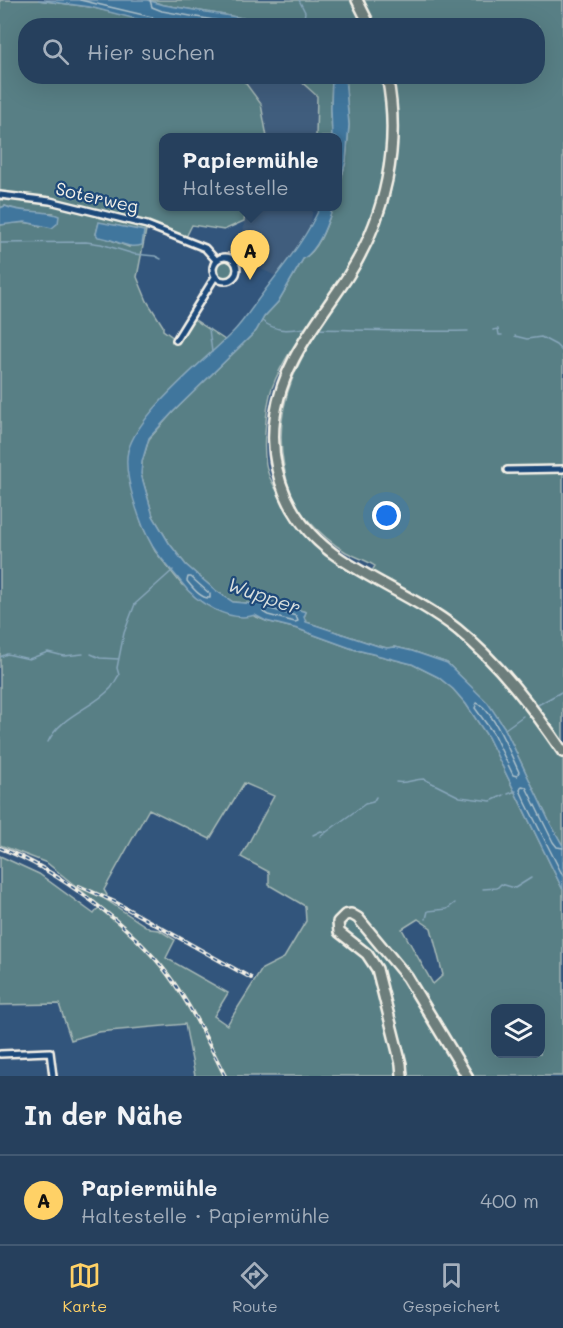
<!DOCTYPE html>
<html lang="de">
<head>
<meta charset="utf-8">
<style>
  body { margin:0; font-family:Mali,sans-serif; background:#324b66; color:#f1f3f6 }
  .controls { position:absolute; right:18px; bottom:18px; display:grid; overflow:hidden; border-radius:12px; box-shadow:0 6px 24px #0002 }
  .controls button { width:54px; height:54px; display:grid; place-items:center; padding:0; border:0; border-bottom:2px solid #425972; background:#26405d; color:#f1f3f6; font:30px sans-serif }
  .you { position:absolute; left:387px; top:516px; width:21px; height:21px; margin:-15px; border:4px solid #fff; border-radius:50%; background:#1a73e8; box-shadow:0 0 0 9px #1a73e833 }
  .badge { display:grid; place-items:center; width:39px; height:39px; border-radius:50%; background:#ffd166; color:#111; font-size:20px; font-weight:700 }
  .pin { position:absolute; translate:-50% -50px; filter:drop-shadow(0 2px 3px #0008) }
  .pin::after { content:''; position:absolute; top:32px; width:21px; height:18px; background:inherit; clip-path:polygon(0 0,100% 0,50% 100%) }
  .popup { position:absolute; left:159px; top:133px; width:183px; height:78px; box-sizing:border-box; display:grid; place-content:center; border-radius:12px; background:#26405d; filter:drop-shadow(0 2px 4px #0005); font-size:20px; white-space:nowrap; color:#a4afbc }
  .popup b { font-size:22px; color:#f1f3f6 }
  .popup::after { content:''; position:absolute; left:50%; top:100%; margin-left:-12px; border:12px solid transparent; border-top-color:#26405d }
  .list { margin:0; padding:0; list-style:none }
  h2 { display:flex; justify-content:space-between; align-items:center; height:78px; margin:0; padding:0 24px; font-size:26px }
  h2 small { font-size:20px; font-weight:400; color:#a4afbc }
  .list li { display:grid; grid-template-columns:39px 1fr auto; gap:18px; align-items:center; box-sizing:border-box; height:90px; padding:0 24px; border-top:2px solid #425972 }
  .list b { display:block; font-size:22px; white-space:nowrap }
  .list p { margin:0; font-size:20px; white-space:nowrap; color:#a4afbc }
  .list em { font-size:20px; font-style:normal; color:#a4afbc }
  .icon { flex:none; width:33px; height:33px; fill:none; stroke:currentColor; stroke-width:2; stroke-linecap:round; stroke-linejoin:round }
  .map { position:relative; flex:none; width:563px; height:1076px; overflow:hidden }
  .search { position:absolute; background:#26405d; box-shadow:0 6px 24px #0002; left:18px; right:18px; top:18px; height:66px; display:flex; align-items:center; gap:15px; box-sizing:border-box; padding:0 21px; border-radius:24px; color:#a4afbc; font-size:22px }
  .sheet { height:168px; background:#26405d }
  nav { display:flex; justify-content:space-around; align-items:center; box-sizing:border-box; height:84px; border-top:2px solid #425972; background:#26405d; font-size:16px; color:#a4afbc }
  nav a { display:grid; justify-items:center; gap:3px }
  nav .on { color:#ffd166 }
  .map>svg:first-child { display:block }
</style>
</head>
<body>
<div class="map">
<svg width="563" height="1076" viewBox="0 0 563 1076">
  <rect width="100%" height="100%" fill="#32557c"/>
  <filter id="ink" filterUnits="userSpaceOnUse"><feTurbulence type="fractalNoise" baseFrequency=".0167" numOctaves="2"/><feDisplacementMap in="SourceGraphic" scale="12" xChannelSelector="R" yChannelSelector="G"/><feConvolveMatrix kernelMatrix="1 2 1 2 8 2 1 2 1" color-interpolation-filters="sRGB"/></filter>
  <g filter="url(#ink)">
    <!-- built -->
    <path fill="#405d7d" d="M241,77H296L317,96L316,137H267L261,104Z
      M247,207H313L310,230L276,276L242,260L244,221Z"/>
    <!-- green -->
    <path fill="#587f85" stroke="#a6b8b6" stroke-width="1.5" fill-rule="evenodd" d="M0,0H38L90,7L166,25L26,26V76L241,77L261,104L267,137L163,138V206L247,207L244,221L224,230L192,225L185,239L147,225L137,277L147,301L163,326V330L174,338L173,342H176L192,318L225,340L162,401L139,429L128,451L132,492L143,527L155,551L182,585L266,621L298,629L353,649L412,664L438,677L453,689L466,704L488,737L563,890V1076H195L185,1024L98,1032L71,1040L59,1004L0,1005V856L39,874L94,914L100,906L47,863L0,845V225C12,223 29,220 40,227L53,213L23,212L5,206L0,208ZM99,223H102L144,231L129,247L96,234ZM244,783L274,796L241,857L269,872V885L305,906L306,921L284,958L262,969L227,1025L214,1016L228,993L166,958L175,940L159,930L150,929L105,899L107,895L104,890L149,809L210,839ZM418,919L431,928L443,975L433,984L402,929ZM496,1008H540V1054H496Z
      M147,0H353L366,25H284L164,5Z
      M362,0H563V846L549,821L504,727L488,704L447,663L412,651L395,647L387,648L378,646L306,622L304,617L306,612L266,600L255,604L233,602L215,590L186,565L169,543L153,516L141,474L142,462L149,439L173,412L256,331L264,317L278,302L303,259C320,249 327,224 333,207L337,206V194L346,161L349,125L345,77H383C390,120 392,169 376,212C368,231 359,252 348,269C324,308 287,346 272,388C267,403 266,418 265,433C264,447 264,465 270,478C290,521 333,548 368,578L375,566C366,560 356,557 346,552C332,544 316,529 305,517C292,504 287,484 284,467C271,400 302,353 338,300C343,292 349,285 354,277C365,257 377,233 385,212C400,167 396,122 391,77L538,76V26L374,25Z
      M296,77H332L331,108L332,137H316L317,96Z
      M215 269a9 9 0 1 1 18 0a9 9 0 1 1-18 0Z"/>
    <!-- water -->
    <path fill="#40769d" stroke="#88a7bb" stroke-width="1.5" d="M38,0H147L164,5L284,25H159L90,7Z
      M332,77H345L349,125L346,161L337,194V138L332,137L331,108Z
      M5,206C23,214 46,209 59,216L58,223L52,228L25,222L0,225V208Z
      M320,207H333C327,224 319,249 303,259L278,302L264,317L256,331L173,412L149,438L142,462L141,474L153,516L169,543L186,565L215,590L233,602L255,604L266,600L306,612L304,617L306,622L378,646L387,648L395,647L412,651L447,663L488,703L504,727L549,821L563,846V890L488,737L466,704L453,689L438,677L412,664L353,649L298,629L266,621L255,615C230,623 196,603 181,582C172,570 161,560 153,547C141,527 122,474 128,451C137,414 205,360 232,333C244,321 253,306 263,293C284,265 306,239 320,207Z
      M99,222L144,231L142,245C126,250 114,238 98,237L96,234Z"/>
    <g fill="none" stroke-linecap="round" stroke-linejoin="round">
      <!-- shore -->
      <path stroke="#acc0ca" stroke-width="1.5" d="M80,0L152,17L156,20L157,26
        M150,0L152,7L162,11L248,26
        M188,577H191L210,594V598C201,599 193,588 187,581Z
        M264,607L296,616L298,621L295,622L268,615L263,612Z
        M477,703C493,709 511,756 519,772L517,776L513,775L493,733L475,708Z
        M563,848L557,847L553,842L526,787L522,786L520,790L525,801L563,876"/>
      <!-- stream -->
      <path stroke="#88a7bb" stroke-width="1.5" d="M299,0L305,12L303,26
        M0,243L86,242L101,244L134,254L155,256L161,259
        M262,321C281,334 288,329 309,328
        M209,329L212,352
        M316,329C367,330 418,332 468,331
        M493,330L498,329L499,335H502
        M515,336L527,339L541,337L556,345L563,352
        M91,654L100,658L119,659
        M0,657L7,654L29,659L48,652L64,656L83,654
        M536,706L563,691
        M505,729L523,716
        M48,742C60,716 93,708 111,688C114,684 116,679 119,675L117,668L124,633L135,604L173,570
        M396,782C408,784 413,779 424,779L460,797L491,801L504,795
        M508,794L516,791
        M313,835L321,831L326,832
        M321,836L365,804L373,802L376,797
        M483,889L497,888L501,884L515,888L531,878
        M426,919L428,911L447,909L455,903"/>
      <defs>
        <path id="street" d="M0,195L50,201L147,225L205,248L216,260
          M213 269a12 12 0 1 1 24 0a12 12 0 1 1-24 0Z
          M176,340L215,277
          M507,470L563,469
          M0,1054L50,1052L53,1076"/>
        <path id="primary" d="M357,0L370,26
          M387,76C401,145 386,217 348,276C330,304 309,330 294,359C256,432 271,513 341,559C379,584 421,601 457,629C499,663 533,708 563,752
          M402,1076L401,1064L377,969L367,954L339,932L338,922L345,915L351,914L358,918L407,977L467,1076"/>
      </defs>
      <!-- street casing -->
      <use href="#street" stroke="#f4f1e8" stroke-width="10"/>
      <!-- primary casing -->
      <use href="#primary" stroke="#f4f1e8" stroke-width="14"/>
      <!-- street -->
      <use href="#street" stroke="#1f4a7a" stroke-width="5"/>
      <!-- primary -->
      <use href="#primary" stroke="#6d7e7c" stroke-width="9"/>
      <defs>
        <path id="rail" d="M0,848C57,869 133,927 169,976C192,1007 208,1042 225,1076
          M79,886L115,902L251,978"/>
      </defs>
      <!-- rail casing -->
      <use href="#rail" stroke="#f4f1e8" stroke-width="4"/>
      <!-- rail -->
      <use href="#rail" stroke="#1f4a7a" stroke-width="1.5" stroke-dasharray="4.5" stroke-linecap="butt"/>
    </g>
  </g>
  <g text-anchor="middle" stroke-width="4.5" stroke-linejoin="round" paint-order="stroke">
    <!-- street labels -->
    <g font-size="18" fill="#f4f1e8" stroke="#1f4a7a">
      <text transform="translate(97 198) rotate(13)" y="6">Soterweg</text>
    </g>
    <!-- water labels -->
    <g font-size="20" font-style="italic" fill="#d9dfdd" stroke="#1f4a7a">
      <text transform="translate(264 596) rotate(19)" y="7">Wupper</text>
    </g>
  </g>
</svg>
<div class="controls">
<button><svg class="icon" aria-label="layers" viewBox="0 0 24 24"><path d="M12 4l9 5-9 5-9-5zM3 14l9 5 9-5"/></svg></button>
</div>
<div class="you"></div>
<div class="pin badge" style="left:250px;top:280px">A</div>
<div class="popup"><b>Papiermühle</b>Haltestelle</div>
<div class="search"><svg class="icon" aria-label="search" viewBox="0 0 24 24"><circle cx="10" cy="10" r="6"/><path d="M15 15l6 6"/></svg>Hier suchen</div>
</div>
<section class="sheet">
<h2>In der Nähe<small></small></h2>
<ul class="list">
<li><span class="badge">A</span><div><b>Papiermühle</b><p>Haltestelle · Papiermühle</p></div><em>400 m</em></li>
</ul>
</section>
<nav>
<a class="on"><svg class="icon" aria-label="map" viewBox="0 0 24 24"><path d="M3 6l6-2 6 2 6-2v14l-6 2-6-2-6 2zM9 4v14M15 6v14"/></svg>Karte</a>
<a><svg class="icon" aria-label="directions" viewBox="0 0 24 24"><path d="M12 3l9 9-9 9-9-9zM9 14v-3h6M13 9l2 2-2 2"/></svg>Route</a>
<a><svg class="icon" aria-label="saved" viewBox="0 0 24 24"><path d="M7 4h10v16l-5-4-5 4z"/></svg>Gespeichert</a>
</nav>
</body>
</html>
